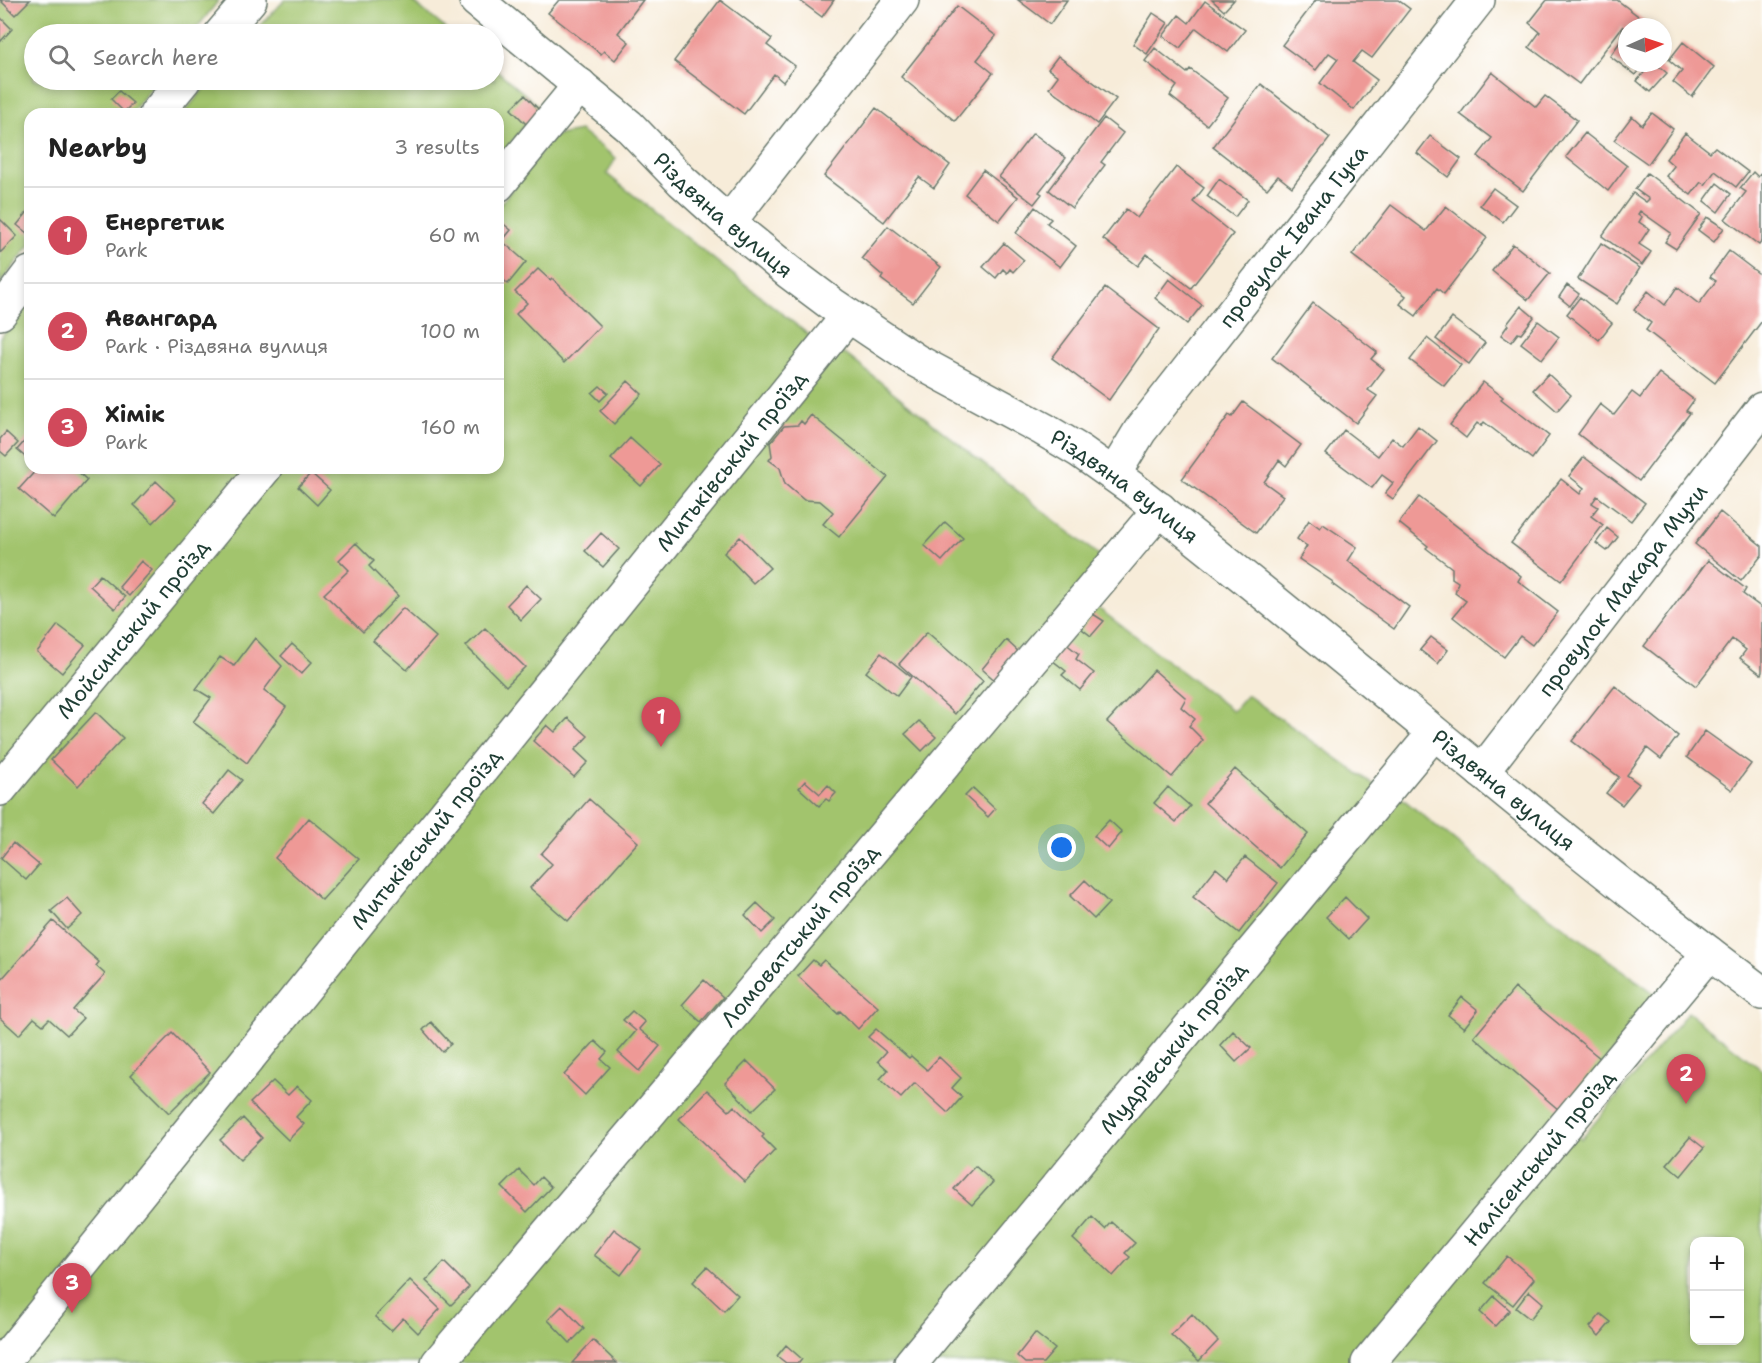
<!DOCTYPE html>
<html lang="en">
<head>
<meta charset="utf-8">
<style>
  body { margin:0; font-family:"Shantell Sans",sans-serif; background:#f6f6f6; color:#222 }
  .controls { position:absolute; right:18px; bottom:18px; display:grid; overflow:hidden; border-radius:12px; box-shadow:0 3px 9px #0003 }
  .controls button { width:54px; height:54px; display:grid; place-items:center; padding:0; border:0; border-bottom:2px solid #e0e0e0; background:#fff; color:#222; font:30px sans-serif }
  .compass { position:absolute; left:1618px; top:18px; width:54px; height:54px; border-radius:50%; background:#fff; box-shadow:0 3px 9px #0003; rotate:87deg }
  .you { position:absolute; left:1062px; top:848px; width:21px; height:21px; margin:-15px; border:4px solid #fff; border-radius:50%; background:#1a73e8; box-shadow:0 0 0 9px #1a73e833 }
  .badge { display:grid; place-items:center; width:39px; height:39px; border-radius:50%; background:#d1495b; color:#fff; font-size:20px; font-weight:700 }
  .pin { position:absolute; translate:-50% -50px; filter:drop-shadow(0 2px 3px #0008) }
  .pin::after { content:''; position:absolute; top:32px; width:21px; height:18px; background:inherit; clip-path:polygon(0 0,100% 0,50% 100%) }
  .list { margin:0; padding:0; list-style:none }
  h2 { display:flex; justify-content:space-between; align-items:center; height:78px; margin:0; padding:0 24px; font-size:26px }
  h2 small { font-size:20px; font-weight:400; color:#767676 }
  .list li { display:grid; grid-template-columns:39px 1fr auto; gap:18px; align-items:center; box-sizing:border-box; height:96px; padding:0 24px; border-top:2px solid #e0e0e0 }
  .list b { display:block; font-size:22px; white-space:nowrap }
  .list p { margin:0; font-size:20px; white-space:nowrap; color:#767676 }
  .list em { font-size:20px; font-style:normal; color:#767676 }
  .icon { flex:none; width:33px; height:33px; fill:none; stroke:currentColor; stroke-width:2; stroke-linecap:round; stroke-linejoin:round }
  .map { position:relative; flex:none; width:1762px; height:1363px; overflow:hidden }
  .search { position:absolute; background:#fff; box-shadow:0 3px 9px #0003; left:24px; top:24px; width:480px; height:66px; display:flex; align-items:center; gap:15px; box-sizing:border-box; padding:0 21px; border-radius:33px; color:#767676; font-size:22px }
  .panel { position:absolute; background:#fff; box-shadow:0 3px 9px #0003; left:24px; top:108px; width:480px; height:366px; border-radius:18px }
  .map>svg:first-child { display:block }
</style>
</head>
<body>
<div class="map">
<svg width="1762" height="1363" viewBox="0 0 1762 1363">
  <rect width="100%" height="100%" fill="#fff"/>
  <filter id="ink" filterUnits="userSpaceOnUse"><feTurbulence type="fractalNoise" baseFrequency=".0167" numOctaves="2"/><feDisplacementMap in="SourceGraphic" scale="12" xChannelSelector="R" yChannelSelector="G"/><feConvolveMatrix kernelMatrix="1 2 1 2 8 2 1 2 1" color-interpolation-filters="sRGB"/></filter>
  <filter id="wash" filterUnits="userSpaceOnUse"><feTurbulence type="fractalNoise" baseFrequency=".008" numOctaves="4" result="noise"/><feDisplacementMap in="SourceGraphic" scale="24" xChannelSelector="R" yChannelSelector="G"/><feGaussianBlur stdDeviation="1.35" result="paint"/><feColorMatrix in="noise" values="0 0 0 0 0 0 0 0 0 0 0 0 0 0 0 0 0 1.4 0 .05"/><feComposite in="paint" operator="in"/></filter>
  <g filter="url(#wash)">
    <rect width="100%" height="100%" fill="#f7ecd9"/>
    <!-- green -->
    <path fill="#a2c46d" stroke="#608050" stroke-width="1.5" fill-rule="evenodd" d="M0,0H219L192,34H34V80H157L131,114H30V245L0,283Z
      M285,0H411L452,34H251Z
      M494,68L540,107L498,159V114H183L211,80H494Z
      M580,131L616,158L607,174L809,335L845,354L1102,558L1094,605L1233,711L1247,695L1373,784L1399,796L1526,899L1658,996L1559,1118L1581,1139L1688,1012L1762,1070V1363H0V338L30,301V468H498V207L554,136ZM1694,1242H1740V1340H1694Z"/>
    <g id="blocks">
      <!-- building -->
      <path fill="#ee9996" d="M0,0H30L15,15Z
        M559,0H643L618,33L629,42L615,60L604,51L601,54L548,13Z
        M720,0L772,39L767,45L795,66L783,82L774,74L744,114L674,61Z
        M799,0H834L822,17Z
        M1018,0H1067L1050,24Z
        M1212,0H1234L1224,11Z
        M1316,0H1398L1410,9L1372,58L1362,51L1353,62L1377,80L1354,110L1320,83L1338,59L1329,53L1316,70L1282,45Z
        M1547,0H1617L1650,25L1649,27H1627V63H1644L1635,75L1610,56L1620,42L1623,26L1579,84L1529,47L1540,32L1529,23Z
        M1205,1L1245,30L1228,52L1196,28L1180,48L1163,36L1179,15L1189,23Z
        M957,6L996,36L977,60L993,73L955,121L901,77Z
        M1153,13L1168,23L1147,54L1133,44Z
        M0,17L12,29L0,42Z
        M1683,42L1714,67L1692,97L1673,82L1682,71L1669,60Z
        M1155,48L1187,73L1190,69L1228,98L1207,125L1170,96L1177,86L1145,61Z
        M1058,56L1116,99L1097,124L1049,88L1058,76L1048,69Z
        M1652,63H1655L1667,73L1650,92L1637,81Z
        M1492,72L1536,107L1545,96L1577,120L1523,191L1478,156L1492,138L1460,114Z
        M1261,84L1330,138L1292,187L1278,176L1267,189L1213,147Z
        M119,91L133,103L124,112L111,99Z
        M525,95L541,112L527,125L511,109Z
        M876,108L950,165L934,188L919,177L884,222L824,176Z
        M1652,113L1673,129L1648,164L1614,140L1632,116L1642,125Z
        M1104,118L1123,133L1101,162L1105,165L1072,208L1049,190Z
        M1033,133L1066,158L1039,192L1042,194L1034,204L999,177Z
        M1585,133L1627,166L1608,191L1566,157Z
        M1685,133L1710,152L1715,147L1748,172L1736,187L1715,171L1705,185L1701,182L1691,195L1666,176L1674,166L1666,159Z
        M1430,136L1461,159L1448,177L1417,153Z
        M1176,167L1204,188L1193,202L1233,234L1191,288L1147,254L1138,266L1103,239L1126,209L1137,218Z
        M983,170L1018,197L999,221L965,194Z
        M1753,172L1758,177L1762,172V241L1759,245L1725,219L1746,192L1740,188Z
        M1647,173L1701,214L1676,249L1665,242L1671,233L1640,211L1638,214L1642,217L1639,222L1649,229L1639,244L1651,252L1642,265L1602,236L1633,193L1646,202L1649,199L1635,189Z
        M1219,179L1248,200L1235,217L1207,196Z
        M1717,183L1731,194L1718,212L1704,201Z
        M1493,188L1516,205L1503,222L1480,205Z
        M1391,205L1426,231L1446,206L1487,238L1444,294L1437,288L1416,316L1400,304L1406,296L1352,255Z
        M1035,207L1051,219L1047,223L1076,246L1060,267L1016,233Z
        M30,209V230L27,233L17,225Z
        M1707,217L1724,228L1714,242L1698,230Z
        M0,219L17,236L0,253Z
        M500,221L511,230L502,241L526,262L508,284L498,275V224Z
        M888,226L941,267L913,303L881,279L883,276L862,258Z
        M1004,243L1024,260L1013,272L1010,269L1007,273L1003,269L996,278L983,267Z
        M1601,243L1640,268L1617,304L1578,279Z
        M1513,244L1550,273L1528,300L1492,271Z
        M1729,251L1762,276V321L1715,383L1646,330L1651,323L1634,310L1648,291L1665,305L1677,287L1699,304L1716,281L1710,277Z
        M538,269L550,280L552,278L600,326L564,363L516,314L527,303L515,292Z
        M1169,279L1202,305L1187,324L1155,298Z
        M1567,285L1579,294L1570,306L1559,297Z
        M1105,288L1159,329L1109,400L1052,358Z
        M1580,297L1612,323L1599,340L1567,314Z
        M1313,303L1377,352L1371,359L1384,369L1368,390L1377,396L1356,423L1272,358Z
        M1521,306L1534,317L1521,334L1518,333L1511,342L1501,335L1508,325L1507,324Z
        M1452,318L1485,343L1469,364L1436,339Z
        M1538,321L1559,337L1542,359L1521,343Z
        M1427,338L1461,365L1444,386L1410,360Z
        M1659,373L1694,400L1686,411L1690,413L1639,481L1578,434L1600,404L1614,415L1632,392L1640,398Z
        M1548,374L1571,395L1557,411L1533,390Z
        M628,381L642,394L614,424L600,411Z
        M1483,382L1503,397L1501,399L1549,436L1532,459L1484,422L1481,426L1477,423L1466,438L1450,425Z
        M600,386L608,393L600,401L592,393Z
        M1243,402L1301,445L1286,466L1279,460L1264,482L1283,496L1256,533L1182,479L1229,415L1232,417Z
        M811,415L888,477L839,537L823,524L833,512L820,501L804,500L785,484L780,468L769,460L772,456L770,443L784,426L798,425L801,421L804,424Z
        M1418,426L1437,441L1393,499L1385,493L1393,483L1382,475L1372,488L1326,454L1344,430L1378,456L1392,438L1403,446Z
        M6,432L18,443L6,456L0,451V439Z
        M30,435V461L17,450Z
        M630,438L660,465L641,486L611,459Z
        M1584,457L1645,503L1631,521L1597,496L1592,503L1598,507L1591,516L1603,525L1561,581L1511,543L1561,479L1580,494L1584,488L1569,476Z
        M38,468H74L87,480L54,519L19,489Z
        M311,473L330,490L317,505L298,487Z
        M156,481L176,500L153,523L134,505Z
        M1419,497L1521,576L1518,581L1558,612L1532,645L1520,636L1504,657L1453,617L1466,601L1455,593L1458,582L1452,578V568L1426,548L1428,546L1399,523Z
        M1720,512L1762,546V555L1741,581L1695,544Z
        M1309,520L1320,528L1323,524L1357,547L1348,561L1409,607L1394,629L1332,584L1333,582L1299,559L1307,546L1297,539Z
        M945,522L963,538L942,561L924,545Z
        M1607,528L1618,537L1607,551L1596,543Z
        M601,533L619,549L603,567L585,551Z
        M740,537L770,568L753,583L724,553Z
        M356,543L374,561L369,566L398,596L363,632L324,594L349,570L339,560Z
        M1708,560L1746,589L1743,594L1762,608V672L1761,674L1740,658L1746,650L1732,639L1696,686L1644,646Z
        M141,561L152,570L129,596L119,587Z
        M100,575L125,597L115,609L90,586Z
        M526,585L541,599L521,620L507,605Z
        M403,608L436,637L407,670L373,641Z
        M1093,614L1104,621L1091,636L1082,629Z
        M58,625L85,645L62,673L37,652Z
        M485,628L525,667L506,686L466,646Z
        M927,632L983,681L955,714L899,664Z
        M1431,637L1448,650L1438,664L1420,650Z
        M255,638L282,666L264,690L286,707L247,763L193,722L211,698L196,689L220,657L234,666Z
        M1006,640L1021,654L998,683L982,669Z
        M1065,643L1079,654L1076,659L1094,673L1080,690L1062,675L1066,671L1052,660Z
        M292,644L312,662L301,674L281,656Z
        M881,653L911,677L897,696L866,672Z
        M1154,670L1186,698L1181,707L1195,719L1189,726L1203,740L1172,777L1107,722Z
        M1615,686L1678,736L1661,759L1647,748L1627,775L1639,784L1622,805L1606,793L1619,777L1572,741Z
        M96,712L123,738L78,786L51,760Z
        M568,718L588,736L575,750L588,762L574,777L533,741L547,725L555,732Z
        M919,721L936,737L922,751L905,734Z
        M1705,731L1751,764L1732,790L1687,757Z
        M1235,769L1308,834L1280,868L1205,803Z
        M229,770L242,780L214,814L202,804Z
        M805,781L820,794L828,785L836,793L829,801L826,799L819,806L799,788Z
        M1168,787L1190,806L1176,822L1154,803Z
        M973,788L995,809L988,817L965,796Z
        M589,799L638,842L568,921L530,888L552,864L541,854Z
        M309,818L359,859L322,900L275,858Z
        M1109,820L1122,832L1108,849L1094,836Z
        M13,843L39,865L26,880L1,858Z
        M1245,857L1278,883L1239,933L1193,897L1216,868L1228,878Z
        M1085,880L1109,903L1094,919L1070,896Z
        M1345,897L1367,919L1349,939L1326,917Z
        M67,898L82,915L67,929L51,911Z
        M757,903L775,920L762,933L745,915Z
        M53,921L99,962L96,966L105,974L73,1010L83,1018L67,1035L49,1019L43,1025L34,1018L19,1035L0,1018V981Z
        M813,960L819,965L824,960L878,1007L858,1029L840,1011L838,1014L798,976Z
        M704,980L723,997L701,1022L682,1005Z
        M1515,988L1601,1059L1559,1110L1474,1037Z
        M1462,997L1478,1010L1464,1028L1448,1015Z
        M632,1011L645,1022L639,1029L660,1046L639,1071L618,1052L636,1031L623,1020Z
        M431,1022L451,1044L442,1052L423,1030Z
        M876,1029L909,1058L911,1056L927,1070L939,1057L961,1078L952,1088L962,1097L948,1113L915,1083L901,1098L880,1079L888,1070L878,1061L886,1052L868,1037Z
        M1233,1031L1251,1048L1236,1062L1220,1045Z
        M172,1033L210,1072L169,1113L131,1075Z
        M595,1041L607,1052L601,1059L610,1067L585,1095L564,1075Z
        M747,1061L775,1089L752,1111L725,1083Z
        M273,1081L288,1095L297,1086L312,1100L296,1117L304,1124L288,1140L250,1103Z
        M707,1090L729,1111L734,1106L764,1135L762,1137L775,1150L745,1182L679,1119Z
        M243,1118L262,1138L240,1160L220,1140Z
        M1690,1137L1704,1148L1681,1176L1667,1164Z
        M975,1166L993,1182L972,1205L954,1189Z
        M519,1170L534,1185L541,1177L551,1187L527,1212L502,1187Z
        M1092,1217L1105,1229L1111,1222L1135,1243L1125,1253L1130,1257L1113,1276L1073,1239Z
        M614,1229L641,1249L621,1275L594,1255Z
        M1507,1256L1534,1279L1513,1305L1485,1283Z
        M444,1262L469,1287L451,1305L426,1281Z
        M707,1267L738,1295L724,1311L693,1282Z
        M410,1280L440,1309L418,1333L403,1318L391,1331L375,1317Z
        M1529,1291L1543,1303L1530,1319L1516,1308Z
        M1494,1296L1510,1310L1495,1326L1480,1312Z
        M562,1306L584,1329L570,1343L548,1320Z
        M1192,1314L1218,1341L1199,1361L1171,1335Z
        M1601,1314L1611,1322L1599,1336L1590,1327Z
        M1035,1333L1055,1349L1043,1363H1025L1017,1356Z
        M593,1340L617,1363H572Z
        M786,1345L802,1359L799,1363H786L777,1356Z"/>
    </g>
  </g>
  <g filter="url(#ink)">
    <use href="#blocks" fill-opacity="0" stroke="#6b7a6e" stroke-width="1.5"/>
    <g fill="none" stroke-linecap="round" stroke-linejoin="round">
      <defs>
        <g id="minor">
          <path id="s1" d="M476,0L629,126L682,181L722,217L789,272L833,305L915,360L1043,429L1080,451L1132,488C1344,653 1546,832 1762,993"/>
          <path d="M221,34L250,0"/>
          <path d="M156,114L184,80"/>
          <path d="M498,185L580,85"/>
          <path d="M729,222L902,0"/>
          <path d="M0,313L30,273"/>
          <path id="s2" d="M1114,474L1140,431L1478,0"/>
          <path id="s3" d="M1482,772L1762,409"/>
          <path id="s4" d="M0,789L265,468"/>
          <path id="s5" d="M2,1363L848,316"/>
          <path id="s6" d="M438,1363L1160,509"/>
          <path id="s7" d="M911,1363L1434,733"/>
          <path id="s8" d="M1368,1363L1709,953"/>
        </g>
      </defs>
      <!-- minor casing -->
      <use href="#minor" stroke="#6b7a6e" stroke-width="36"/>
      <!-- minor -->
      <use href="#minor" stroke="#fff" stroke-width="33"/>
    </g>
  </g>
  <g text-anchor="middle" stroke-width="4.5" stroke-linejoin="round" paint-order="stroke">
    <!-- street labels -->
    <g font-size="22" fill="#1f3d34" stroke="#fff">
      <text dy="8" stroke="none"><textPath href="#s1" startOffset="328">Різдвяна вулиця</textPath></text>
      <text dy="8" stroke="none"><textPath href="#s2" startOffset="298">провулок Івана Гука</textPath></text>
      <text dy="8" stroke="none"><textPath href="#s5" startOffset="1160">Митьківський проїзд</textPath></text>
      <text dy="8" stroke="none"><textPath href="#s1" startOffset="814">Різдвяна вулиця</textPath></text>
      <text dy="8" stroke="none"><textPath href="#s3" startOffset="230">провулок Макара Мухи</textPath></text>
      <text dy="8" stroke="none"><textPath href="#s4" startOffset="208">Мойсинський проїзд</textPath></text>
      <text dy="8" stroke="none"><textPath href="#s1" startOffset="1300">Різдвяна вулиця</textPath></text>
      <text dy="8" stroke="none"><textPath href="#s5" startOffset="674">Митьківський проїзд</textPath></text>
      <text dy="8" stroke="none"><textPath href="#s6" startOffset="560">Ломоватський проїзд</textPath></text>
      <text dy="8" stroke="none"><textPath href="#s7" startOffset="410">Мудрівський проїзд</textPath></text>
      <text dy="8" stroke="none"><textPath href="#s8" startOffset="267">Налісенський проїзд</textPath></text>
    </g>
  </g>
</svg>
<div class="controls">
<button>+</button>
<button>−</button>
</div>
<svg class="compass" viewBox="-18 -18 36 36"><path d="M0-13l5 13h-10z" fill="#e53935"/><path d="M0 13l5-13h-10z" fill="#767676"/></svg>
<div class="you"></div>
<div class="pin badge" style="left:661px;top:747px">1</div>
<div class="pin badge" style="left:1686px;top:1104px">2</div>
<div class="pin badge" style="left:72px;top:1313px">3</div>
<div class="search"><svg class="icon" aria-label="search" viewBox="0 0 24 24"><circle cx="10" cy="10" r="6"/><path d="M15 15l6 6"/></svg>Search here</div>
<section class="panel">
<h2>Nearby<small>3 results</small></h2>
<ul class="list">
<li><span class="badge">1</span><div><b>Енергетик</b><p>Park</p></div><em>60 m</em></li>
<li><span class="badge">2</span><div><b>Авангард</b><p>Park · Різдвяна вулиця</p></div><em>100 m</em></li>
<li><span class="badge">3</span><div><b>Хімік</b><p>Park</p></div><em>160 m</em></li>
</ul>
</section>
</div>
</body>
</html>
